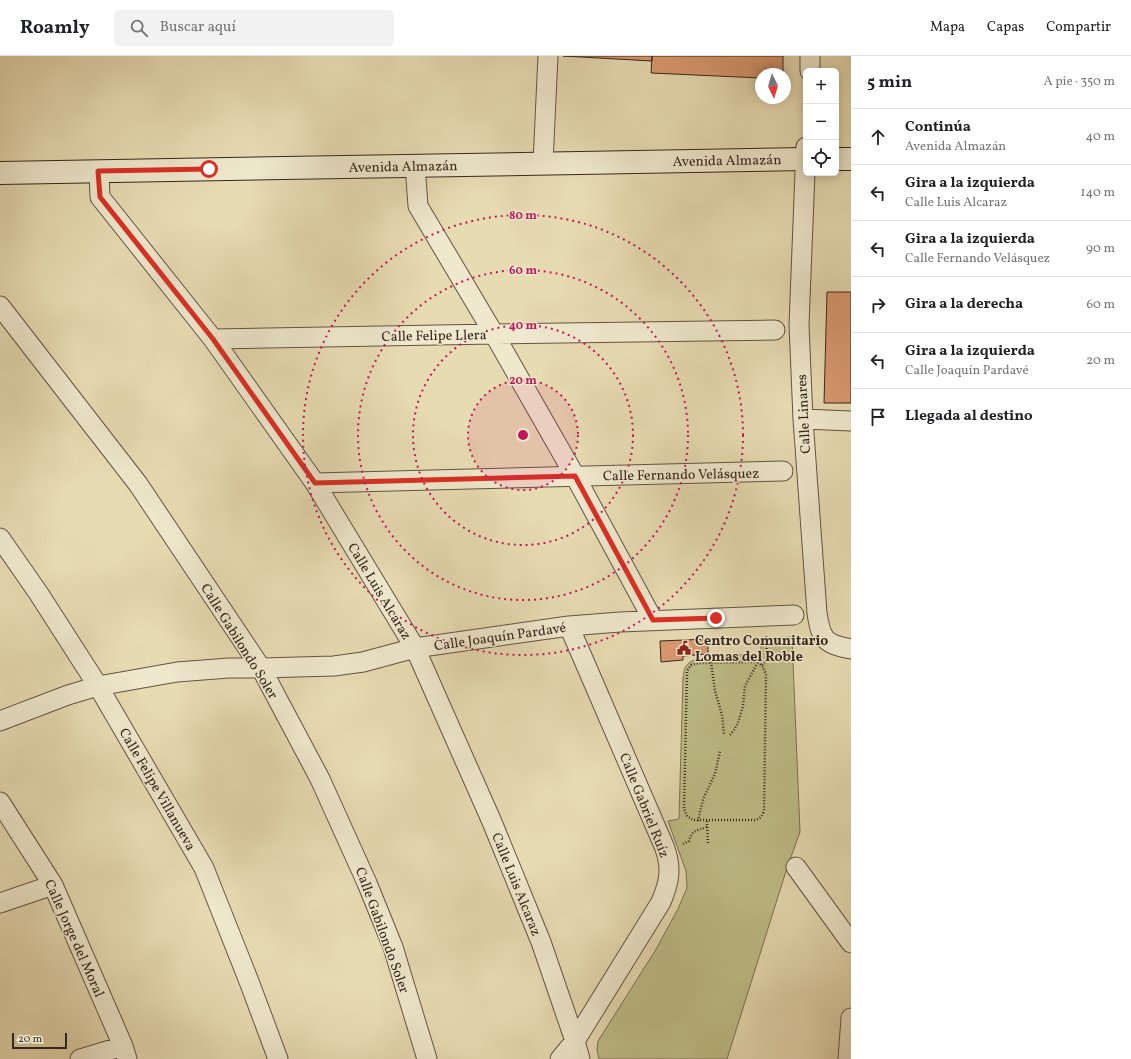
<!DOCTYPE html>
<html lang="es">
<head>
<meta charset="utf-8">
<style>
  body { margin:0; font-family:Vollkorn,serif; background:#f2f2f2; color:#202124 }
  .controls { position:absolute; right:12px; top:12px; display:grid; overflow:hidden; border-radius:6px; box-shadow:0 2px 10px #0003 }
  .controls button { width:36px; height:36px; display:grid; place-items:center; padding:0; border:0; border-bottom:1px solid #e0e0e0; background:#fff; color:#202124; font:20px sans-serif }
  .compass { position:absolute; left:755px; top:12px; width:36px; height:36px; border-radius:50%; background:#fff; box-shadow:0 2px 10px #0003; rotate:175deg }
  .scale { position:absolute; left:12px; bottom:10px; width:55px; box-sizing:border-box; padding-left:4px; border:2px solid #36271e; border-top:0; font-size:11px; line-height:14px; white-space:nowrap; color:#36271e; -webkit-text-stroke:3px #efe8cd; paint-order:stroke }
  .stop { position:absolute; width:12px; height:12px; margin:-9px; border:3px solid #d93025; border-radius:50%; background:#fff }
  .stop.end { background:#d93025; border-color:#fff; box-shadow:0 1px 4px #0008 }
  .list { margin:0; padding:0; list-style:none }
  h2 { display:flex; justify-content:space-between; align-items:center; height:52px; margin:0; padding:0 16px; font-size:17px }
  h2 small { font-size:13px; font-weight:400; color:#757577 }
  .list li { display:grid; grid-template-columns:26px 1fr auto; gap:12px; align-items:center; box-sizing:border-box; height:56px; padding:0 16px; border-top:1px solid #e0e0e0 }
  .list b { display:block; font-size:15px; white-space:nowrap }
  .list p { margin:0; font-size:13px; white-space:nowrap; color:#757577 }
  .list em { font-size:13px; font-style:normal; color:#757577 }
  .icon { flex:none; width:22px; height:22px; fill:none; stroke:currentColor; stroke-width:2; stroke-linecap:round; stroke-linejoin:round }
  .map { position:relative; flex:none; width:851px; height:1003px; overflow:hidden }
  header { display:flex; align-items:center; gap:24px; box-sizing:border-box; height:56px; padding:0 20px; background:#fff; border-bottom:1px solid #e0e0e0 }
  header strong { font-size:19px }
  nav { display:flex; gap:22px; margin-inline-start:auto; font-size:14px }
  .search { width:280px; height:36px; background:#f2f2f2; display:flex; align-items:center; gap:10px; box-sizing:border-box; padding:0 14px; border-radius:6px; color:#757577; font-size:15px }
  main { display:flex }
  aside { flex:1; background:#fff }
  .map>svg:first-child { display:block }
</style>
</head>
<body>
<header>
<strong>Roamly</strong>
<div class="search"><svg class="icon" aria-label="search" viewBox="0 0 24 24"><circle cx="10" cy="10" r="6"/><path d="M15 15l6 6"/></svg>Buscar aquí</div>
<nav><a>Mapa</a><a>Capas</a><a>Compartir</a></nav>
</header>
<main>
<div class="map">
<svg width="851" height="1003" viewBox="0 0 851 1003">
  <rect width="100%" height="100%" fill="#e7dbb2"/>
  <filter id="stains"><feTurbulence type="fractalNoise" baseFrequency=".005" numOctaves="4"/><feColorMatrix values="0 0 0 0 .2 0 0 0 0 .09 0 0 0 0 .02 0 0 0 .5 -.17"/></filter>
  <radialGradient id="worn" r=".72"><stop offset=".6" stop-color="#630" stop-opacity="0"/><stop offset="1" stop-color="#630" stop-opacity=".3"/></radialGradient>
  <!-- green -->
  <path fill="#bebd87" stroke="#7a7252" d="M792,581L800,776L787,812L727,1003H599L597,994L598,985L655,895L678,853L687,832L686,815L668,765L679,763L683,622C684,616 684,611 689,607C701,597 744,599 761,599V582Z"/>
  <!-- building -->
  <path fill="#da9970" stroke="#36271e" d="M563,0H652V5Z
    M652,0H783V18H761V22L651,17Z
    M827,236H851V347H824Z
    M708,583V598L683,600V604L661,606L660,585Z"/>
  <g fill="none" stroke-linecap="round" stroke-linejoin="round">
    <defs>
      <path id="minor" d="M810,15V0
        M806,91L799,269L803,363L817,557C821,584 825,588 851,593
        M543,107L548,0
        M415,109L418,150L494,278L575,420L653,564
        M99,115L100,141L213,283L315,427L415,592L492,766L541,886L575,985L580,1003
        M0,250L138,428L261,612L320,723L367,827L393,891L427,1003
        M213,283L494,278L775,274
        M803,363L851,365
        M315,427L783,415
        M0,482L39,538L98,630L204,812L250,928L278,1003
        M0,665L68,639L98,630L177,616L229,612H261L334,610L363,606L415,592L569,570L620,566L794,559
        M0,746L53,829L123,990L127,1003
        M796,811L851,887
        M0,847L53,829
        M80,1003L123,990
        M560,1003L575,985L661,846C670,825 672,811 664,790L569,570
        M848,1003L851,962"/>
      <path id="secondary" d="M836,103H851
        M0,117L806,103"/>
    </defs>
    <!-- minor casing -->
    <use href="#minor" stroke="#625443" stroke-width="21"/>
    <!-- secondary casing -->
    <use href="#secondary" stroke="#36271e" stroke-width="24"/>
    <!-- path -->
    <path stroke="#36271e" stroke-width="2.5" stroke-dasharray="1 2" stroke-linecap="butt" d="M711,606L715,635L722,659L724,678
      M758,606L763,611L766,618L764,755C762,760 760,763 755,764H693L687,760L684,753L687,615L691,609L699,607Z
      M762,609L767,604L766,579
      M730,679L734,674L738,667L743,650L745,630L758,606
      M698,765L700,755L704,741L715,718L720,695
      M707,765L708,788
      M683,788L689,785C692,774 696,775 707,771"/>
    <!-- minor -->
    <use href="#minor" stroke="#efe8cd" stroke-width="19"/>
    <!-- secondary -->
    <use href="#secondary" stroke="#efe8cd" stroke-width="22"/>
  </g>
  <g fill="none" stroke-linecap="round" stroke-linejoin="round">
    <!-- route -->
    <path stroke="#d93025" stroke-width="5" d="M209,113L98,115L100,141L213,283L315,427L575,420L653,564L716,562"/>
  </g>
  <!-- distance rings -->
  <circle cx="523" cy="379" r="55" fill="#c2185b" fill-opacity=".12"/>
  <g fill="none" stroke="#c2185b" stroke-width="2" stroke-dasharray="2 4">
    <circle cx="523" cy="379" r="55"/>
    <circle cx="523" cy="379" r="110"/>
    <circle cx="523" cy="379" r="165"/>
    <circle cx="523" cy="379" r="220"/>
  </g>
  <!-- icons -->
  <defs>
    <symbol id="civic-bare" viewBox="-9 -9 18 18"><path d="M-.6-6.5H3V-4.5H.6V-3L4-1V1h2V6H-6V1h2V-1L-.6-3ZM-1.2 2.5V6h2.4V2.5Z" fill="#8f2418" stroke="#efe8cd" stroke-width="2.5" paint-order="stroke"/></symbol>
  </defs>
  <g fill-rule="evenodd">
    <use href="#civic-bare" x="674" y="582" width="20" height="20"/>
  </g>
  <g text-anchor="middle" stroke-width="3" stroke-linejoin="round" paint-order="stroke">
    <!-- street labels -->
    <g font-size="14" fill="#36271e" stroke="#efe8cd">
      <text transform="translate(727 104) rotate(-1)" y="5">Avenida Almazán</text>
      <text transform="translate(403 110) rotate(-1)" y="5">Avenida Almazán</text>
      <text transform="translate(434 279) rotate(-1)" y="5">Calle Felipe Llera</text>
      <text transform="translate(803 358) rotate(-93)" y="5">Calle Linares</text>
      <text transform="translate(681 418) rotate(-1)" y="5">Calle Fernando Velásquez</text>
      <text transform="translate(380 535) rotate(59)" y="5">Calle Luis Alcaraz</text>
      <text transform="translate(500 580) rotate(-8)" y="5">Calle Joaquín Pardavé</text>
      <text transform="translate(240 585) rotate(58)" y="5">Calle Gabilondo Soler</text>
      <text transform="translate(158 733) rotate(60)" y="5">Calle Felipe Villanueva</text>
      <text transform="translate(645 749) rotate(68)" y="5">Calle Gabriel Ruíz</text>
      <text transform="translate(517 828) rotate(68)" y="5">Calle Luis Alcaraz</text>
      <text transform="translate(383 874) rotate(70)" y="5">Calle Gabilondo Soler</text>
      <text transform="translate(75 882) rotate(66)" y="5">Calle Jorge del Moral</text>
    </g>
    <!-- poi labels -->
    <g font-size="14" font-weight="bold" fill="#36271e" stroke="#efe8cd" text-anchor="start">
      <text x="695" y="589">Centro Comunitario<tspan x="695" dy="16">Lomas del Roble</tspan></text>
    </g>
  </g>
  <circle cx="523" cy="379" r="6" fill="#c2185b" stroke="#efe8cd" stroke-width="2"/>
  <g font-size="12" text-anchor="middle" font-weight="bold" fill="#c2185b" stroke="#efe8cd" stroke-width="3" stroke-linejoin="round" paint-order="stroke">
    <text x="523" y="163">80 m</text>
    <text x="523" y="218">60 m</text>
    <text x="523" y="273">40 m</text>
    <text x="523" y="328">20 m</text>
  </g>
  <rect width="100%" height="100%" filter="url(#stains)"/>
  <rect width="100%" height="100%" fill="url(#worn)"/>
</svg>
<div class="controls">
<button>+</button>
<button>−</button>
<button><svg class="icon" aria-label="locate" viewBox="0 0 24 24"><circle cx="12" cy="12" r="6"/><path d="M12 2v4M12 18v4M2 12h4M18 12h4"/></svg></button>
</div>
<svg class="compass" viewBox="-18 -18 36 36"><path d="M0-13l5 13h-10z" fill="#e53935"/><path d="M0 13l5-13h-10z" fill="#757577"/></svg>
<div class="scale">20 m</div>
<div class="stop" style="left:209px;top:113px"></div>
<div class="stop end" style="left:716px;top:562px"></div>
</div>
<aside>
<h2>5 min<small>A pie · 350 m</small></h2>
<ul class="list">
<li><svg class="icon" aria-label="ahead" viewBox="0 0 24 24"><path d="M12 20V5M6 11l6-6 6 6"/></svg><div><b>Continúa</b><p>Avenida Almazán</p></div><em>40 m</em></li>
<li><svg class="icon" aria-label="left" viewBox="0 0 24 24"><path d="M17 20v-9H6M10 6l-5 5 5 5"/></svg><div><b>Gira a la izquierda</b><p>Calle Luis Alcaraz</p></div><em>140 m</em></li>
<li><svg class="icon" aria-label="left" viewBox="0 0 24 24"><path d="M17 20v-9H6M10 6l-5 5 5 5"/></svg><div><b>Gira a la izquierda</b><p>Calle Fernando Velásquez</p></div><em>90 m</em></li>
<li><svg class="icon" aria-label="right" viewBox="0 0 24 24"><path d="M7 20v-9h11M14 6l5 5-5 5"/></svg><div><b>Gira a la derecha</b></div><em>60 m</em></li>
<li><svg class="icon" aria-label="left" viewBox="0 0 24 24"><path d="M17 20v-9H6M10 6l-5 5 5 5"/></svg><div><b>Gira a la izquierda</b><p>Calle Joaquín Pardavé</p></div><em>20 m</em></li>
<li><svg class="icon" aria-label="arrive" viewBox="0 0 24 24"><path d="M6 21V4h12l-3 4 3 4H6"/></svg><div><b>Llegada al destino</b></div></li>
</ul>
</aside>
</main>
</body>
</html>
